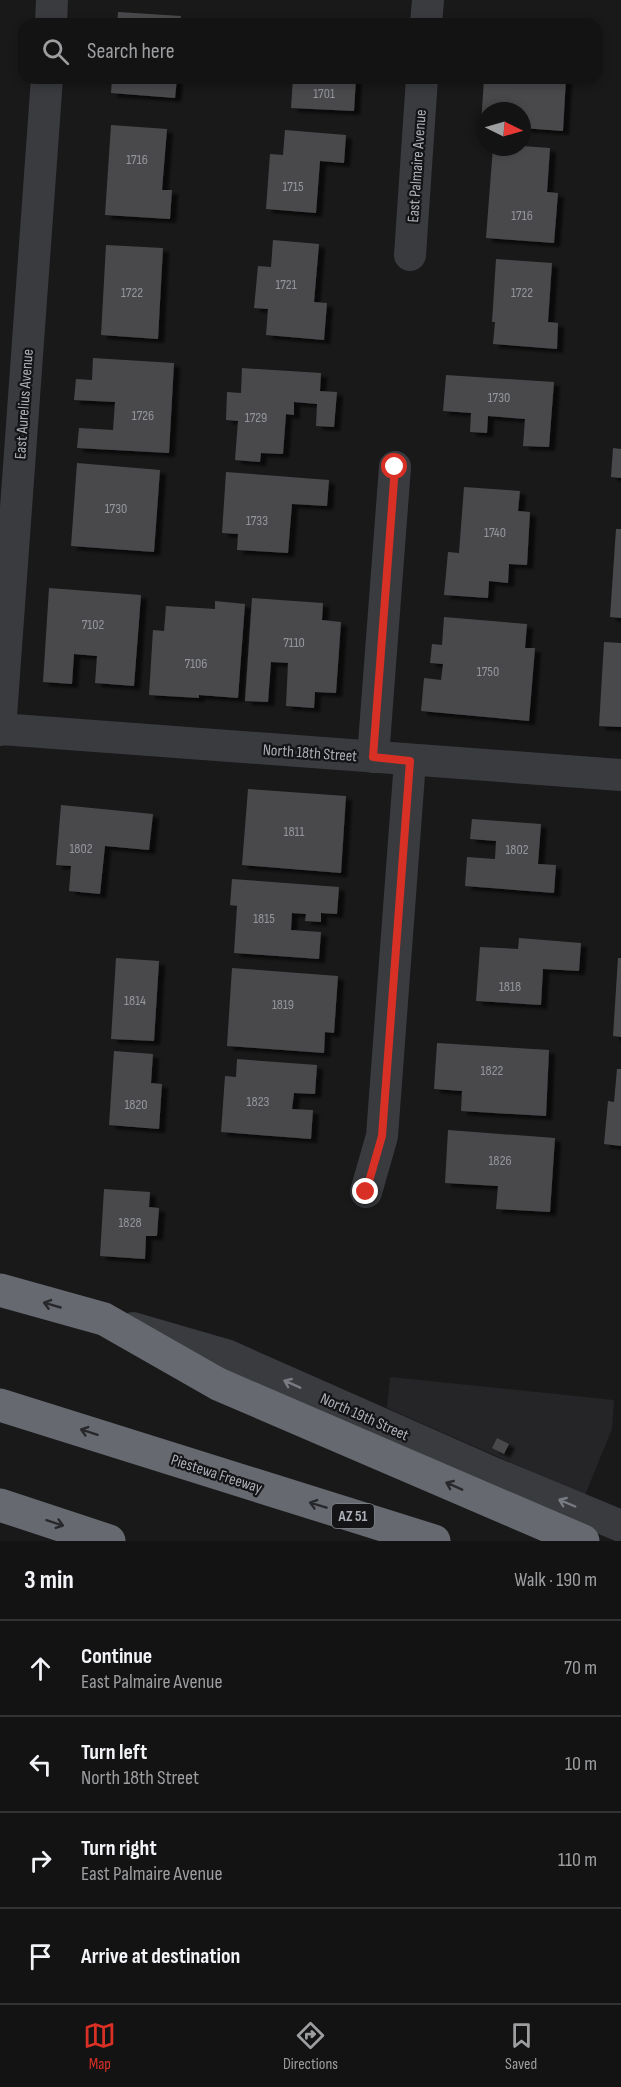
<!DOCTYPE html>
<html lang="en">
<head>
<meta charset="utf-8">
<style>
  body { margin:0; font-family:"Sofia Sans Condensed",sans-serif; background:#1c1c1d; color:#f1f3f6 }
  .compass { position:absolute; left:477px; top:102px; width:54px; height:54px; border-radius:50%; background:#131314; box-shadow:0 3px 9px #0003; rotate:95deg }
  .stop { position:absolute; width:18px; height:18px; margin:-14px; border:4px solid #d93025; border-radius:50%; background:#fff }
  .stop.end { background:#d93025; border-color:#fff; box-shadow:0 2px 6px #0008 }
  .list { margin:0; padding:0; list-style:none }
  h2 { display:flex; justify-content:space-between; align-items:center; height:78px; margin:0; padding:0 24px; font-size:26px }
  h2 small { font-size:20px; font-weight:400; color:#9d9ea0 }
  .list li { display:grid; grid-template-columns:39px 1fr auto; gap:18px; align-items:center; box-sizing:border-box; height:96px; padding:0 24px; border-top:2px solid #323234 }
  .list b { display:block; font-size:22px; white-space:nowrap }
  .list p { margin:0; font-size:20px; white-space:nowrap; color:#9d9ea0 }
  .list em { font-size:20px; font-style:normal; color:#9d9ea0 }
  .icon { flex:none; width:33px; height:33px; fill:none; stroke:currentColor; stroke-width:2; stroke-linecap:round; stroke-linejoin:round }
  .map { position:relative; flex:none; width:621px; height:1541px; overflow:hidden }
  .search { position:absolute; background:#131314; box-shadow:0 3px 9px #0003; left:18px; right:18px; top:18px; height:66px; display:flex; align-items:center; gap:15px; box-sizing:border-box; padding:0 21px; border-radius:18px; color:#9d9ea0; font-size:22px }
  .sheet { height:462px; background:#131314 }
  nav { display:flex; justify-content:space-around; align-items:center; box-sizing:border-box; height:84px; border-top:2px solid #323234; background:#131314; font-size:16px; color:#9d9ea0 }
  nav a { display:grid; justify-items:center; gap:3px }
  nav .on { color:#d93025 }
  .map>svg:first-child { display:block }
</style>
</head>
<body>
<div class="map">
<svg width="621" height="1541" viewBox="0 0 621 1541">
  <defs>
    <filter id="shadow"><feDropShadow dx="6" dy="4" stdDeviation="1.5" flood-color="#0009"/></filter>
  </defs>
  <rect width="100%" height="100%" fill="#19191a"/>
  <!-- built -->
  <path fill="#252527" d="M390,1377L614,1400L612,1429L585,1495L387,1408Z"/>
  <!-- building -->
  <path fill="#48494c" filter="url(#shadow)" d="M118,12L181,16L180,24H117Z
    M112,78H177L175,98L111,93Z
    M293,78H356L354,111L291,108Z
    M484,78H566L563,131L522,128V111H486V126H481Z
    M111,125L167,129L162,190H172L170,219L105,215Z
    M285,130L346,135L344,163L320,161L316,213L266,209L270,154L283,155Z
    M522,146L550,148L547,192L558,193L554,243L486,238L493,147Z
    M273,240L319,244L314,302L327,303L324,340L266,335L268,309L254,308L258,266L271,267Z
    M106,245L163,248L158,339L101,335Z
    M496,259L552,263L548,322L558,323L557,349L493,344L495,322H492Z
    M93,358L174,363L169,453L77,448L79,428L113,430L115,402L74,400L76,379L92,380Z
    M242,368L321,373L320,391L337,392L334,427L316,426L317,404L294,402V415L286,414L283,454L261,453L260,462L235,460L238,421L226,420L227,392L241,393Z
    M446,375L554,382L549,447L523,446L525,419L488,416L487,433L470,432L471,413L443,411Z
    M613,448L621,449V478L611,477Z
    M77,463L160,470L154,552L71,546Z
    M226,472L329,480L327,506L292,504L288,553L237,550L238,534L222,533Z
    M464,487L520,491L518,511L530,512L527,565L509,564L508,583L489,581L488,598L444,595L448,552L459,553Z
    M616,529H621V618L610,617Z
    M49,588L141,595L134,686L95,683L97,656L74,654L72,684L43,682Z
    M252,598L323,603L322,620L341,622L336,693L315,692L314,708L286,706L288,663L271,662L268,702L245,701Z
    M215,601L245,604L238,698L199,695V698L149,695L153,630L164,631L166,606L215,609Z
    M444,617L527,624L525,648H535L529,721L421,711L424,678L441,680L443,664L430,663L432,644L442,645Z
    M604,642L621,643V727L599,726Z
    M248,789L346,796L341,873L242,865Z
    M61,805L153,814L149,850L105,846L100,894L69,891L71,866L56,865Z
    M472,819L541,824L538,864L556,865L554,893L465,886L467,857L495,859L496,841L470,839Z
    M232,879L339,887L337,914L321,913V922L305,921L306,914L292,913L291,930L321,932L319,959L234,953L237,906L230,905Z
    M519,938L581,943L579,971L543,969L541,1005L476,1001L480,947L518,949Z
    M116,958L159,961L154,1041L111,1039Z
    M618,958H621V1037L613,1036Z
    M232,968L338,976L334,1033L325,1032L324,1053L227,1046Z
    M437,1043L549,1050L546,1116L461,1111L462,1091L434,1089Z
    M114,1051L153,1054L151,1083L162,1084L159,1129L109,1125Z
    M237,1059L317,1065L315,1094L294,1093L292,1109L313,1110L311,1139L221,1132L225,1076L236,1077Z
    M617,1069H621V1146L604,1144L608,1101L614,1102Z
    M448,1130L555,1138L550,1212L496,1209L498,1186L445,1183Z
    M104,1189L150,1192L149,1207L159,1208L157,1236H146L145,1259L100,1256Z
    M497,1438L509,1444L504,1454L492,1448Z"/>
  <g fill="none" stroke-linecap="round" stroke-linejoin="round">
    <!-- minor -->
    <path stroke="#3a3b3f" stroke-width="32" d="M51,24L52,0
      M426,24L428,0
      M410,255L422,78
      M0,729L621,775
      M0,730L47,78
      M373,757L395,467
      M366,1192L382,1136L410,761
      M133,1328L226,1355L486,1470L621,1526"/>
    <!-- motorway -->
    <path stroke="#66696f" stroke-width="33" d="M0,1290L104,1319L218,1384L583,1541
      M0,1405L434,1541
      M0,1505L109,1541"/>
  </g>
  <!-- one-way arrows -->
  <defs><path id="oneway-shaft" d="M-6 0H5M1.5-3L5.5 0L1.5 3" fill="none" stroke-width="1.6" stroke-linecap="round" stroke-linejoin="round" transform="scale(1.5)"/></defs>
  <g stroke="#28282c">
    <use href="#oneway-shaft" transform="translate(52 1305) rotate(-164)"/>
    <use href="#oneway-shaft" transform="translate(89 1432) rotate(-162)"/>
    <use href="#oneway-shaft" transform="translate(454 1486) rotate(-156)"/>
    <use href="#oneway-shaft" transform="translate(318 1505) rotate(-163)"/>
    <use href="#oneway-shaft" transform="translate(55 1523) rotate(18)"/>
  </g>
  <g stroke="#797b82">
    <use href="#oneway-shaft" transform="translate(292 1384) rotate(-156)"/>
    <use href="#oneway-shaft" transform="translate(567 1503) rotate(-157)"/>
  </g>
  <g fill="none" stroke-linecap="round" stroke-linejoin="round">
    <!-- route -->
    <path stroke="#d93025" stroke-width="8" d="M366,1192L382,1136L410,761L373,757L395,467"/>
  </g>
  <g text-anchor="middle" stroke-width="4.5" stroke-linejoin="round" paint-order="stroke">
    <!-- number labels -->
    <g font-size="14" fill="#93969d">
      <text x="324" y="98">1701</text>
      <text x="137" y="164">1716</text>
      <text x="293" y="191">1715</text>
      <text x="522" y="220">1716</text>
      <text x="286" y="289">1721</text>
      <text x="132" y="297">1722</text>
      <text x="522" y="297">1722</text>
      <text x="499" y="402">1730</text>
      <text x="143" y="420">1726</text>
      <text x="256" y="422">1729</text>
      <text x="116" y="513">1730</text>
      <text x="257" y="525">1733</text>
      <text x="495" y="537">1740</text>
      <text x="93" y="629">7102</text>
      <text x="294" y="647">7110</text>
      <text x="196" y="668">7106</text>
      <text x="488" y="676">1750</text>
      <text x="294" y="836">1811</text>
      <text x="81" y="853">1802</text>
      <text x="517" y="854">1802</text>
      <text x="264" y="923">1815</text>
      <text x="510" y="991">1818</text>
      <text x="135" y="1005">1814</text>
      <text x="283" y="1009">1819</text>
      <text x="492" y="1075">1822</text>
      <text x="258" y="1106">1823</text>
      <text x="136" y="1109">1820</text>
      <text x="500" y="1165">1826</text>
      <text x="130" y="1227">1828</text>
    </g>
    <!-- shield labels -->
    <rect fill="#141315" stroke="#7e8187" stroke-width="1.5" x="332" y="1504" width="42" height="24" rx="4.5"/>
    <g font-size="15" font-weight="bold" fill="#acb0b8">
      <text x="353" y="1521">AZ 51</text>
    </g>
    <!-- street labels -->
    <g font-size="16" fill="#acb0b8" stroke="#141315">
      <text transform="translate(416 166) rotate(-86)" y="6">East Palmaire Avenue</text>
      <text transform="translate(23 404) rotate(-86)" y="6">East Aurelius Avenue</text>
      <text transform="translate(310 752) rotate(4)" y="6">North 18th Street</text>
      <text transform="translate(365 1416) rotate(24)" y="6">North 19th Street</text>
      <text transform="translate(217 1473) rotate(18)" y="6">Piestewa Freeway</text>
    </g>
  </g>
</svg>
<svg class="compass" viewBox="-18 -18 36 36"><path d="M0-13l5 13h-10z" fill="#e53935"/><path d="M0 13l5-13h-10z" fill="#9d9ea0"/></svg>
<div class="stop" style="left:395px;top:467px"></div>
<div class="stop end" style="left:366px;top:1192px"></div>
<div class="search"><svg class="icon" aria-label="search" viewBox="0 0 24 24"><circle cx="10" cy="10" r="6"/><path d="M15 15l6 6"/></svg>Search here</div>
</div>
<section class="sheet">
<h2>3 min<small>Walk · 190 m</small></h2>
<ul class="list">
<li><svg class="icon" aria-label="ahead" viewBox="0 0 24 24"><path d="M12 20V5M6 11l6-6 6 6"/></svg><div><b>Continue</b><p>East Palmaire Avenue</p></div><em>70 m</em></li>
<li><svg class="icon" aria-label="left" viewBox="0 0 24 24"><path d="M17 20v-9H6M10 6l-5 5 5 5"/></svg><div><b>Turn left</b><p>North 18th Street</p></div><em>10 m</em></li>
<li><svg class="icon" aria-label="right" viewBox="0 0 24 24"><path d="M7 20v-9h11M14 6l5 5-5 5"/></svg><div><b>Turn right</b><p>East Palmaire Avenue</p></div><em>110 m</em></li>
<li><svg class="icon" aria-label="arrive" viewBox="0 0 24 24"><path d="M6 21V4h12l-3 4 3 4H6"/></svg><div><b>Arrive at destination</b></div></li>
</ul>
</section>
<nav>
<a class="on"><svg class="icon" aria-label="map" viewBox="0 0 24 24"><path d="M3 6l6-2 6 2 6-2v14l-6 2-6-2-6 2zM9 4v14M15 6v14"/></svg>Map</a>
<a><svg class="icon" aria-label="directions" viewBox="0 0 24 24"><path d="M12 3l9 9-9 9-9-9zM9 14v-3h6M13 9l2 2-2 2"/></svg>Directions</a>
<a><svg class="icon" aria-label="saved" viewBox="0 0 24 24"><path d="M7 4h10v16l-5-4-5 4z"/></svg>Saved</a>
</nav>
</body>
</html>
